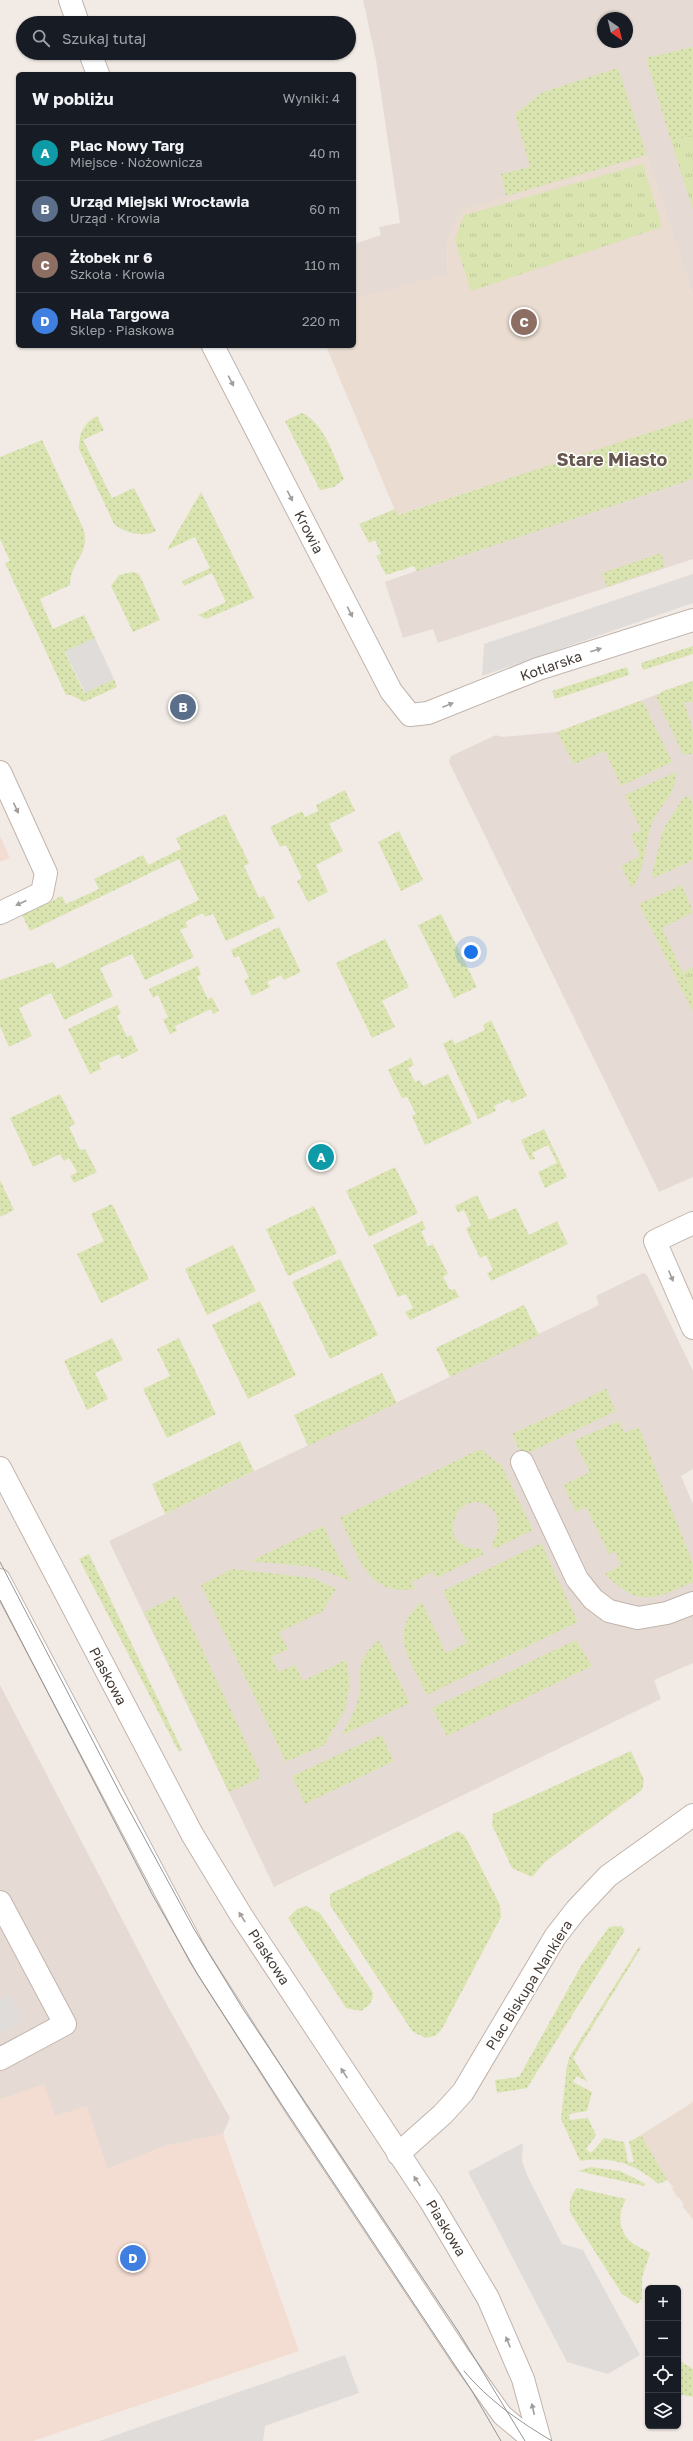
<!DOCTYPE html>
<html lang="pl">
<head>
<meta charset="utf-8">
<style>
  body { margin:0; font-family:"Golos Text",sans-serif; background:#242831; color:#f1f3f6 }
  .controls { position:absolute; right:12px; bottom:12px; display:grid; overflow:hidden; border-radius:6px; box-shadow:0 1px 3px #0004 }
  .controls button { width:36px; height:36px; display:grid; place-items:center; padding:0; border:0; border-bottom:1px solid #363941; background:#171b24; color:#f1f3f6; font:20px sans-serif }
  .compass { position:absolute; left:597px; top:12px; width:36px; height:36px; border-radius:50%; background:#171b24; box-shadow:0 1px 3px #0004; rotate:145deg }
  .you { position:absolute; left:471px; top:952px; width:14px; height:14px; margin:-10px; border:3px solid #fff; border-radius:50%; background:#1a73e8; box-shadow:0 0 0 6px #1a73e833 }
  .badge { display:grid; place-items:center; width:26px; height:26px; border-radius:50%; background:#ef1f34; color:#fff; font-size:13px; font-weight:700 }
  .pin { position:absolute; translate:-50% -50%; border:2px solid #fff; box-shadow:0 1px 4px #0006 }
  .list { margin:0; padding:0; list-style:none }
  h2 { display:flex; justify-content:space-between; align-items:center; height:52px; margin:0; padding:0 16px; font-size:17px }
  h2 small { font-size:13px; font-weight:400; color:#9ea1a6 }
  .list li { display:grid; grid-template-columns:26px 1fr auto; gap:12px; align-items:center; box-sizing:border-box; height:56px; padding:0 16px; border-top:1px solid #363941 }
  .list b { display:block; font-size:15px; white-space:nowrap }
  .list p { margin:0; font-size:13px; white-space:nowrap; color:#9ea1a6 }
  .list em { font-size:13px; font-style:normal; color:#9ea1a6 }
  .icon { flex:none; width:22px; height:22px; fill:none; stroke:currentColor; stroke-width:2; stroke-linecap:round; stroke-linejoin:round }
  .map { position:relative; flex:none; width:693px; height:2441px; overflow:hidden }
  .search { position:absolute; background:#171b24; box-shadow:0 1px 3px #0004; left:16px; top:16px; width:340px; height:44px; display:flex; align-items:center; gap:10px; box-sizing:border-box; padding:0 14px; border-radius:22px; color:#9ea1a6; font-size:15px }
  .panel { position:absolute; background:#171b24; box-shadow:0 1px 3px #0004; left:16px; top:72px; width:340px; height:276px; border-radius:6px }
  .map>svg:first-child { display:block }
</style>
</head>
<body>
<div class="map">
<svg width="693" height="2441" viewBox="0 0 693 2441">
  <defs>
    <pattern id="grass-dots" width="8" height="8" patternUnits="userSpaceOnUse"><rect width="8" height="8" fill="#dae4b0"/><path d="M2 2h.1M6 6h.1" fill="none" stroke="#bcc498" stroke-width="1.8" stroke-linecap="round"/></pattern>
    <pattern id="park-tufts" width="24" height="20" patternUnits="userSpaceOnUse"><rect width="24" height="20" fill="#dae4b0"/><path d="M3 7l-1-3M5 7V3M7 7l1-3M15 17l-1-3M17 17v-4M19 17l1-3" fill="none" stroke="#bcc498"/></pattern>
  </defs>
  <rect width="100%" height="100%" fill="#f2ebe5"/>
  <!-- residential -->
  <path fill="#e6dbd4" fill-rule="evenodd" d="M363,0H693V297L647,156L448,239L447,275L354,299V244L381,235L379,227L400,223L376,60ZM603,18H627V42H603Z
    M693,418V559L438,643L433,629L403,638L385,582L416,571L415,566L484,486Z
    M693,681V1177L659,1192L449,762L451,756L496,735L502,737L557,732Z
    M643,1273L647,1275L693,1371V1469L681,1476L693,1504V1663L654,1680L661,1699L274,1887L109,1541L599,1305L596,1296Z
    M0,1685L160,1992L230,2118L223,2134L165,2146L107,2169L87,2107L55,2116L6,2098L0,2099Z"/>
  <!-- commercial -->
  <path fill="#f3dcd1" d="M0,836L10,858L0,862Z
    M44,2084L55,2116L87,2106L107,2169L165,2146L223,2134L299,2351L33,2441H0V2099Z"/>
  <!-- education -->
  <path fill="#eadcd0" d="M647,155L693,297V418L397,515L326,346H354V299L447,275L448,239L461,210Z
    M693,2102V2219L682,2206L684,2205L679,2197H677L672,2188H674L667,2180L641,2135Z"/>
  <!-- grass -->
  <path fill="url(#grass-dots)" d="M693,47V135L671,141L646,58Z
    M618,68L647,155L506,196L501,174L530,167L515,114L543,92Z
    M302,413C325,424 334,457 344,479L334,487L320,490L285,421Z
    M97,416L104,430L83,440L112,498L134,488L156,531C144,538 125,533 114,524L79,449C79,434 83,423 97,416Z
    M693,418V479L417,571L414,566L386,575L376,556L381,554L375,540L369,543L359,524L395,509L398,515Z
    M42,440L83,528C92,553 70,561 70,585L40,599L53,629L84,615L95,638L65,652L84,693L114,679L117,687L84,702L71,695H66L5,563L10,561L0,539V457Z
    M201,492L254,598L206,619L198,615L226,602L212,573L184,586L182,581L210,568L195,537L167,550Z
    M661,553L665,567L607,587L602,573Z
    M133,572L139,574L160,620L133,632L111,586L119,575Z
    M693,646V654L643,670L641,663Z
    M627,667L629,675L555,699L552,691Z
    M693,681V702H684L693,730V754H683L656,697L663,691Z
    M640,701L644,704L672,762L621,786L605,751L574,764L557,732Z
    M676,772C677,794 658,806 651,826C645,846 644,867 635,885L631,887L621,866L640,856L631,835L641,830L625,795Z
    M345,790L355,811L329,824L343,851L316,865L328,892L308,902L297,881L302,878L286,845L280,847L270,827L302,811L305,817L318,811L316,805Z
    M689,796L693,804V860L654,878L652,874L663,830L683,798Z
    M225,814L249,863L244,866L259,898L264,896L275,918L226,941L213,914L205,917L203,913L185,922L188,927L180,930L194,957L145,980L132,954L100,968L113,996L64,1020L51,993L19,1008L32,1036L9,1047L0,1026V980L53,962L57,969L199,900L179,859L30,931L22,915L62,896L66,904L99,889L94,879L143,855L148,865L181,849L176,838Z
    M399,831L423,880L401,891L378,842Z
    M682,885L693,912L662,928L693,995V1012L639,904Z
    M441,914L477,987L454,998L418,925Z
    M279,927L301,972L284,980L281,975L267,982L270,987L252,996L244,980L249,978L239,956L234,958L231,950Z
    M385,939L409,987L382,1001L395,1027L372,1038L336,963Z
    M198,966L201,974L197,977L208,999L212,997L219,1011L213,1014L211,1009L175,1026L177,1031L170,1034L163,1020L168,1017L158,995L153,998L149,989Z
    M117,1005L121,1013L117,1016L127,1037L131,1035L138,1051L122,1059L119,1054L99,1063L101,1069L90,1074L68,1029Z
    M491,1020L527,1096L512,1103L509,1099L494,1106L496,1111L478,1119L443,1044L452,1039L455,1044L485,1030L483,1025Z
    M411,1058L414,1065L408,1068L415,1082L420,1080L423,1086L448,1074L472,1123L425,1145L412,1116L416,1114L407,1097L402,1098L388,1070Z
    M60,1094L75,1124L69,1127L80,1150L85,1149L97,1172L74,1183L70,1176L77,1172L69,1158L64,1161L60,1154L33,1167L10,1118Z
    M544,1129L567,1177L545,1188L538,1172L557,1163L548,1145L532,1153L535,1159L530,1160L521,1140Z
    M395,1167L418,1213L369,1237L346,1191Z
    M0,1180L14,1210L0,1217Z
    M477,1195L489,1220L516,1208L529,1235L557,1221L568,1244L491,1281L487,1273L493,1270L486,1255L480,1258L466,1229L471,1225L464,1210L458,1213L455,1206Z
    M112,1204L149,1279L101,1303L77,1254L104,1241L91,1214Z
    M314,1206L337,1253L288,1276L266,1229Z
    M422,1221L426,1229L421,1231L428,1247L433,1244L448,1274L443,1277L450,1290L455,1289L459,1297L410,1320L405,1312L413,1308L406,1294L398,1297L373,1245Z
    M233,1245L256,1291L207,1315L185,1269Z
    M340,1259L378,1335L330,1359L292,1282Z
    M260,1301L296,1375L248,1399L212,1325Z
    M524,1305L539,1335L450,1377L436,1348Z
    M112,1338L123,1360L95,1373L108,1399L87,1410L64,1361Z
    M179,1338L216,1414L167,1438L143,1389L170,1376L157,1349Z
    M382,1373L397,1403L308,1446L294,1415Z
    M606,1389L616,1411L522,1456L512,1434Z
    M619,1421L624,1433L639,1427L693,1563V1582C653,1600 639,1608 605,1574L621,1565L615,1552L609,1554L586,1507L576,1512L563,1485L590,1472L574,1441Z
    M240,1441L254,1471L165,1514L152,1484Z
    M480,1449L502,1466L533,1530L494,1549L492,1544C516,1505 464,1485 454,1521C452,1526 453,1534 456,1539C462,1547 471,1550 481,1548L483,1555L436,1578L433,1572L412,1582L415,1589C365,1597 358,1554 340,1518Z
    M323,1526L351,1581L313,1567L251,1561Z
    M541,1543L578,1622L427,1695C411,1662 386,1631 422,1602L446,1653L467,1643L443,1591Z
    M89,1554L182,1750L179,1752L79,1559Z
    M232,1569L313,1578L336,1589L322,1612L279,1632L288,1649L271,1657L279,1672L295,1665L303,1681L346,1660L350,1684L345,1710L324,1745L286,1762L201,1585Z
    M177,1596L260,1772L258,1779L229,1792L144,1612Z
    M379,1640L410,1703L342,1735C348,1723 357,1709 359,1695C362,1667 355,1662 379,1640Z
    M576,1640L592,1666L447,1736L432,1708Z
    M381,1735L394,1761L305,1804L292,1776Z
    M631,1751L644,1780L642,1790L545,1862L532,1877L512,1868L492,1825L493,1814Z
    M458,1831L465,1836L500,1905L501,1917L442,2029L435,2036L425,2038L412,2031L330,1905V1894Z
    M306,1906L320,1913L373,1993C373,2003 368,2006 361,2011L346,2008L288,1918L297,1909Z
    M621,1926L625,1930L527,2088L497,2093L495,2080L519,2077L581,1966L609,1927Z
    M639,1947L641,1948L573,2058L588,2082L577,2076L573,2082L592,2092L587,2111L569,2114L570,2120L588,2118L596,2135L586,2149L591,2153L604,2138L624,2142L628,2162H634L629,2142L641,2135L667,2180L658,2184C636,2163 609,2156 580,2161L561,2119L567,2065L570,2056Z
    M591,2167L620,2171L646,2184L644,2186L578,2171Z
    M577,2188L626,2199C616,2216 619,2236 637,2246C641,2249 647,2249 650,2254L642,2277V2299L637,2304L622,2294L571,2214C568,2206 570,2194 577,2188Z
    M678,2360L693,2369V2397L678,2394Z"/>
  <!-- park -->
  <path fill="url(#park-tufts)" d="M693,135V210L671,141Z
    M643,164L662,227L471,291L455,240L464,215Z
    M693,967V995L682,973Z"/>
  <!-- parking -->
  <path fill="#e0dcda" d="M693,574V603L482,676L484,644Z
    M95,638L114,679L85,693L65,651Z
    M8,1994L23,2020L0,2034V1999Z
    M523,2143L522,2161L528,2177L562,2244L583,2250L640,2355L608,2374L567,2362L468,2172Z
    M345,2355L359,2393L265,2426L263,2441H99Z"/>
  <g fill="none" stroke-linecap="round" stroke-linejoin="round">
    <defs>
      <path id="service" d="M0,1579L199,1957L296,2109L460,2356L502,2415L533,2441"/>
      <path id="minor" d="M70,0L78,23
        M90,53L98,74
        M213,346L391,691L410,715L428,713L538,669L693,620
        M0,772L46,873L42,893L0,913
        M693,1223L655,1241L693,1328
        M522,1462L577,1579L593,1599L609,1611L638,1618L667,1613L693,1603
        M0,1902L65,2024L0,2059
        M398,2154L443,2114L463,2092L555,1937L576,1910L608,1876L693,1815"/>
      <path id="tertiary" d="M0,1468L192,1834L241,1915L431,2202L488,2298L523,2379L540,2441"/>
    </defs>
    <!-- service casing -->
    <use href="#service" stroke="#c0b4ac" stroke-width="22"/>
    <!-- minor casing -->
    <use href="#minor" stroke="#c0b4ac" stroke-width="24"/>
    <!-- tertiary casing -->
    <use href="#tertiary" stroke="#c0b4ac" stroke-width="24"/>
    <!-- service -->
    <use href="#service" stroke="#fff" stroke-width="20"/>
    <!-- minor -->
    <use href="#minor" stroke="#fff" stroke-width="22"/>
    <!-- tertiary -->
    <use href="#tertiary" stroke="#fff" stroke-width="22"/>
    <!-- tram -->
    <path stroke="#959595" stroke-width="1" d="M0,1562L121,1795L194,1929L243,2009L458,2331L525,2441
      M0,1600L152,1894L198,1975L282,2105L472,2391L501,2441
      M464,2371C488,2400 520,2422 552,2441"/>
  </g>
  <!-- one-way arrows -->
  <defs><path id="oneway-solid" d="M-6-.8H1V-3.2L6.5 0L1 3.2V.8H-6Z"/></defs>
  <g fill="#a29d9a">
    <use href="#oneway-solid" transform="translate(231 381) rotate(62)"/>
    <use href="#oneway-solid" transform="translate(290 496) rotate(63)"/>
    <use href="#oneway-solid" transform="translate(350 612) rotate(63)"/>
    <use href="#oneway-solid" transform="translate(596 650) rotate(-18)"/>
    <use href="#oneway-solid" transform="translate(448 705) rotate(-22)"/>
    <use href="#oneway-solid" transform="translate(16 808) rotate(65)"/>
    <use href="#oneway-solid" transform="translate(21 903) rotate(155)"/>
    <use href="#oneway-solid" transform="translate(671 1276) rotate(67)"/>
    <use href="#oneway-solid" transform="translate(242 1917) rotate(-122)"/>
    <use href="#oneway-solid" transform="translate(344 2073) rotate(-123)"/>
    <use href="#oneway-solid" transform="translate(417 2181) rotate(-124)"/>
    <use href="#oneway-solid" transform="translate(508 2342) rotate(-112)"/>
    <use href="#oneway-solid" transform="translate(533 2409) rotate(-103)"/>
  </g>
  <g text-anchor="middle" stroke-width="3" stroke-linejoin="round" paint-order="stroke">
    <!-- street labels -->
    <g font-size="14" fill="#443b35" stroke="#fff">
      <text transform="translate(309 532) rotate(63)" y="5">Krowia</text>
      <text transform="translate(551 666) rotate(-19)" y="5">Kotlarska</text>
      <text transform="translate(108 1676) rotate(62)" y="5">Piaskowa</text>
      <text transform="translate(269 1957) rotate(57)" y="5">Piaskowa</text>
      <text transform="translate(529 1985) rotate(-58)" y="5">Plac Biskupa Nankiera</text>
      <text transform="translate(446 2228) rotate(59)" y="5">Piaskowa</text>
    </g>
    <!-- district labels -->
    <g font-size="18" font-weight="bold" fill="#66564d" stroke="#fff">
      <text x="612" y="466">Stare Miasto</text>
    </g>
  </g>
</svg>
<div class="controls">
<button>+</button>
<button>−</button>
<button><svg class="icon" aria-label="locate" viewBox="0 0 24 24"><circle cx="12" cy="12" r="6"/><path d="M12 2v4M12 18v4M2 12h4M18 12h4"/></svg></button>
<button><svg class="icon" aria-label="layers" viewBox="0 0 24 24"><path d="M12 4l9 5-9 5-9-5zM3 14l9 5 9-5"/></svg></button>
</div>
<svg class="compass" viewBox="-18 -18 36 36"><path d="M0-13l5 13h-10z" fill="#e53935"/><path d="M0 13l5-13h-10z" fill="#9ea1a6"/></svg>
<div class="you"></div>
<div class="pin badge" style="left:321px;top:1157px;background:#0f9aa8">A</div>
<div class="pin badge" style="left:183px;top:707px;background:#5c6f8a">B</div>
<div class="pin badge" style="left:524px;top:322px;background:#8d6e63">C</div>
<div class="pin badge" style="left:133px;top:2258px;background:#3f7fe0">D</div>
<div class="search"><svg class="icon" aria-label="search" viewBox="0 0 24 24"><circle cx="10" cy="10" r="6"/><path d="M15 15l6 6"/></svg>Szukaj tutaj</div>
<section class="panel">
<h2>W pobliżu<small>Wyniki: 4</small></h2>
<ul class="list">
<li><span class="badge" style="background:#0f9aa8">A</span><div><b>Plac Nowy Targ</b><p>Miejsce · Nożownicza</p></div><em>40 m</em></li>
<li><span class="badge" style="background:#5c6f8a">B</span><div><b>Urząd Miejski Wrocławia</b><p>Urząd · Krowia</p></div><em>60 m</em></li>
<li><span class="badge" style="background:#8d6e63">C</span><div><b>Żłobek nr 6</b><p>Szkoła · Krowia</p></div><em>110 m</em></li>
<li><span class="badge" style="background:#3f7fe0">D</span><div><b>Hala Targowa</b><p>Sklep · Piaskowa</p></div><em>220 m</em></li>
</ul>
</section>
</div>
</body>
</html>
